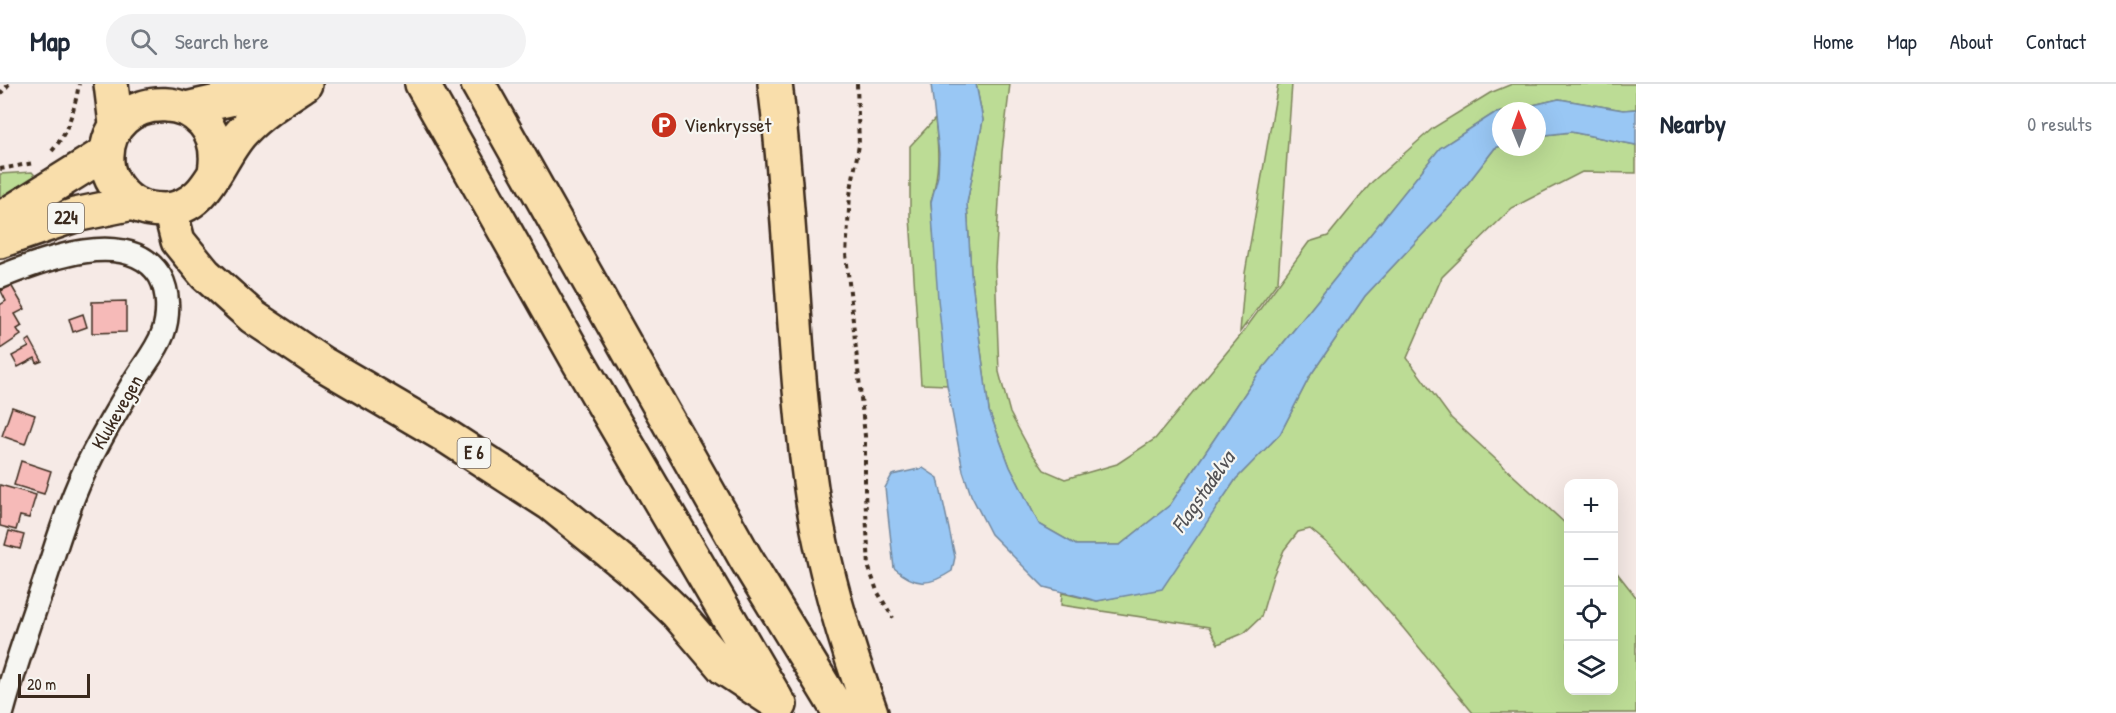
<!DOCTYPE html>
<html lang="en">
<head>
<meta charset="utf-8">
<style>
  body { margin:0; font-family:"Patrick Hand",sans-serif; background:#f2f2f3; color:#1f2937 }
  .controls { position:absolute; right:18px; bottom:18px; display:grid; overflow:hidden; border-radius:12px; box-shadow:0 6px 24px #0002 }
  .controls button { width:54px; height:54px; display:grid; place-items:center; padding:0; border:0; border-bottom:2px solid #e0e1e3; background:#fff; color:#1f2937; font:30px sans-serif }
  .compass { position:absolute; left:1492px; top:18px; width:54px; height:54px; border-radius:50%; background:#fff; box-shadow:0 6px 24px #0002; rotate:359deg }
  .scale { position:absolute; left:18px; bottom:15px; width:72px; box-sizing:border-box; padding-left:6px; border:3px solid #3b2a1e; border-top:0; font-size:16px; line-height:21px; white-space:nowrap; color:#3b2a1e; -webkit-text-stroke:4px #f6f6f2; paint-order:stroke }
  .list { margin:0; padding:0; list-style:none }
  h2 { display:flex; justify-content:space-between; align-items:center; height:78px; margin:0; padding:0 24px; font-size:26px }
  h2 small { font-size:20px; font-weight:400; color:#747a83 }
  .icon { flex:none; width:33px; height:33px; fill:none; stroke:currentColor; stroke-width:2; stroke-linecap:round; stroke-linejoin:round }
  .map { position:relative; flex:none; width:1636px; height:629px; overflow:hidden }
  header { display:flex; align-items:center; gap:36px; box-sizing:border-box; height:84px; padding:0 30px; background:#fff; border-bottom:2px solid #e0e1e3 }
  header strong { font-size:28px }
  nav { display:flex; gap:33px; margin-inline-start:auto; font-size:21px }
  .search { width:420px; height:54px; background:#f2f2f3; display:flex; align-items:center; gap:15px; box-sizing:border-box; padding:0 21px; border-radius:33px; color:#747a83; font-size:22px }
  main { display:flex }
  aside { flex:1; background:#fff }
  .map>svg:first-child { display:block }
</style>
</head>
<body>
<header>
<strong>Map</strong>
<div class="search"><svg class="icon" aria-label="search" viewBox="0 0 24 24"><circle cx="10" cy="10" r="6"/><path d="M15 15l6 6"/></svg>Search here</div>
<nav><a>Home</a><a>Map</a><a>About</a><a>Contact</a></nav>
</header>
<main>
<div class="map">
<svg width="1636" height="629" viewBox="0 0 1636 629">
  <rect width="100%" height="100%" fill="#f6eae6"/>
  <filter id="ink" filterUnits="userSpaceOnUse"><feTurbulence type="fractalNoise" baseFrequency=".0167" numOctaves="2"/><feDisplacementMap in="SourceGraphic" scale="12" xChannelSelector="R" yChannelSelector="G"/><feConvolveMatrix kernelMatrix="1 2 1 2 8 2 1 2 1" color-interpolation-filters="sRGB"/></filter>
  <g filter="url(#ink)">
    <!-- green -->
    <path fill="#bcdc95" stroke="#7c835a" stroke-width="1.5" d="M976,0H1010L1002,68L995,183L999,288L1010,329L1030,366L1044,386L1065,395L1117,380L1155,355L1241,251L1309,158L1328,152L1372,98L1433,44L1490,9L1512,0H1636V25L1623,26L1559,15L1493,30L1440,64L1256,293L1170,421L1120,461H1076L1039,440L1010,383L989,327L971,190L967,119L983,36Z
      M1278,0H1292L1278,197L1240,248L1245,189Z
      M935,35C939,68 940,85 931,118L947,301L921,300L910,133V62Z
      M1571,48L1636,61V89L1582,88L1512,124L1442,193L1407,274L1451,334L1568,442V606H1614V485L1636,513V629H1473L1404,545L1333,464L1310,445L1298,448L1284,466L1273,492L1261,533L1244,549L1218,560L1209,543L1061,521L1062,509L1097,517L1126,511L1217,423L1236,395L1280,350L1310,292L1365,212L1454,117L1495,64L1501,62L1537,63V52Z
      M32,88L38,95L0,120V90Z"/>
    <!-- water -->
    <path fill="#99c7f4" stroke="#73889e" stroke-width="1.5" d="M931,0H976L983,36L967,119L971,190L989,327L1010,383L1039,440L1076,461H1120L1170,421L1256,293L1440,64L1493,30L1501,28V62L1495,64L1454,117L1365,212L1310,292L1280,350L1236,395L1162,505L1097,517L1044,503L991,450L971,411L963,387L947,301L938,215L931,118L938,92L939,69Z
      M1559,15L1623,26L1636,25V61L1571,48L1537,52V27H1507Z
      M923,384L938,394L955,473L952,487C928,503 915,502 894,484L885,404L892,391Z"/>
    <!-- building -->
    <path fill="#f6bab8" stroke="#3b2a1e" stroke-width="1.5" d="M11,201L25,225L15,230L22,242L17,245L21,251L0,265V221L6,217L1,207Z
      M126,217V248L92,249V218Z
      M83,230L87,243L73,248L69,235Z
      M30,255L42,277L37,279L35,274L18,283L12,272L29,263L26,258Z
      M12,323L35,331L25,360L2,352Z
      M21,377L51,387L44,410L14,401Z
      M0,401L36,411L29,434L20,432L16,446L0,442Z
      M9,447L24,451L20,465L5,461Z"/>
    <g fill="none" stroke-linecap="round" stroke-linejoin="round">
      <defs>
        <path id="minor" d="M0,193C42,176 129,142 160,192C169,208 169,232 163,249C157,266 144,281 135,296C113,333 91,369 75,409C63,438 54,469 44,499C29,542 14,585 2,629"/>
        <path id="primary" d="M111,0L116,40
          M190,24L230,15L269,0
          M215,88C230,0 102,0 107,78C108,94 119,110 133,119C142,124 153,126 164,126C209,125 217,74 243,47C261,28 284,14 305,0
          M0,135L107,68
          M0,157L75,131L133,119"/>
        <path id="motorway" d="M422,0L580,280L776,615
          M478,0L746,475L840,629
          M775,0C793,139 792,280 813,418C825,490 846,561 871,629
          M170,126L178,157L191,173L205,190L253,233L323,280L446,352L551,420L637,490L677,529L724,584L780,621"/>
      </defs>
      <!-- minor casing -->
      <use href="#minor" stroke="#3b2a1e" stroke-width="27"/>
      <!-- primary casing -->
      <use href="#primary" stroke="#3b2a1e" stroke-width="38"/>
      <!-- motorway casing -->
      <use href="#motorway" stroke="#3b2a1e" stroke-width="38"/>
      <!-- path -->
      <path stroke="#3b2a1e" stroke-width="4" stroke-dasharray="4.5 4.5" stroke-linecap="butt" d="M857,0L859,61L850,111L846,170L865,352V408L869,484L877,507L893,534
        M0,10L9,0
        M52,67C68,49 75,23 79,0
        M0,85L34,79"/>
      <!-- minor -->
      <use href="#minor" stroke="#f6f6f2" stroke-width="22"/>
      <!-- primary -->
      <use href="#primary" stroke="#f9deab" stroke-width="33"/>
      <!-- motorway -->
      <use href="#motorway" stroke="#f9deab" stroke-width="33"/>
    </g>
  </g>
  <!-- icons -->
  <defs>
    <symbol id="parking-disc" viewBox="-11 -11 22 22"><circle r="9.5" fill="#c8321e" stroke="#f6f6f2"/><path d="M-3.5-5.5H1a3.5 3.5 0 0 1 0 7H-1V5.5H-3.5ZM-1-3.4V-.6H.8a1.4 1.4 0 0 0 0-2.8Z" fill="#fff"/></symbol>
  </defs>
  <g fill-rule="evenodd">
    <use href="#parking-disc" x="649" y="26" width="30" height="30"/>
  </g>
  <g text-anchor="middle" stroke-width="4.5" stroke-linejoin="round" paint-order="stroke">
    <!-- shield labels -->
    <g fill="#f6f6f2" stroke="#73675e" stroke-width="1.5">
      <rect x="48" y="119" width="36" height="30" rx="4.5"/>
      <rect x="457.5" y="354" width="33" height="30" rx="4.5"/>
    </g>
    <g font-size="18" font-weight="bold" fill="#3b2a1e">
      <text x="66" y="140">224</text>
      <text x="474" y="375">E 6</text>
    </g>
    <!-- poi labels -->
    <g font-size="20" fill="#3b2a1e" stroke="#f6f6f2" text-anchor="start">
      <text x="684" y="48">Vienkrysset</text>
    </g>
    <!-- street labels -->
    <g font-size="20" fill="#3b2a1e" stroke="#f6f6f2">
      <text transform="translate(117 328) rotate(-60)" y="7">Klukevegen</text>
    </g>
    <!-- water labels -->
    <g font-size="21" font-style="italic" fill="#525154" stroke="#f6f6f2">
      <text transform="translate(1203 408) rotate(-55)" y="7">Flagstadelva</text>
    </g>
  </g>
</svg>
<div class="controls">
<button>+</button>
<button>−</button>
<button><svg class="icon" aria-label="locate" viewBox="0 0 24 24"><circle cx="12" cy="12" r="6"/><path d="M12 2v4M12 18v4M2 12h4M18 12h4"/></svg></button>
<button><svg class="icon" aria-label="layers" viewBox="0 0 24 24"><path d="M12 4l9 5-9 5-9-5zM3 14l9 5 9-5"/></svg></button>
</div>
<svg class="compass" viewBox="-18 -18 36 36"><path d="M0-13l5 13h-10z" fill="#e53935"/><path d="M0 13l5-13h-10z" fill="#747a83"/></svg>
<div class="scale">20 m</div>
</div>
<aside>
<h2>Nearby<small>0 results</small></h2>
<ul class="list">
</ul>
</aside>
</main>
</body>
</html>
